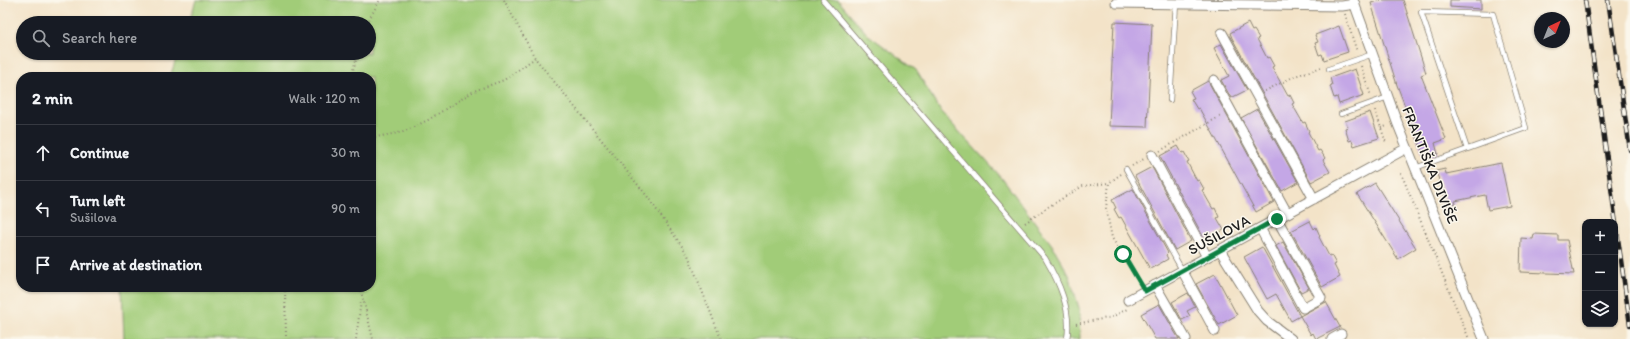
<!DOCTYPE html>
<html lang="en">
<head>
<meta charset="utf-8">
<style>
  body { margin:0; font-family:Itim,sans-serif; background:#242831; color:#f1f3f6 }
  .controls { position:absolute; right:12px; bottom:12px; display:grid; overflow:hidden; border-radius:8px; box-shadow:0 1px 3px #0004 }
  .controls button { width:36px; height:36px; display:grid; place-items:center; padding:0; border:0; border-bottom:1px solid #363941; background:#171b24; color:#f1f3f6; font:20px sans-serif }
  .compass { position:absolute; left:1534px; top:12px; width:36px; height:36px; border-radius:50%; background:#171b24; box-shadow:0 1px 3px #0004; rotate:43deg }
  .stop { position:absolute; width:12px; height:12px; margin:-9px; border:3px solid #0b8043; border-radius:50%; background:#fff }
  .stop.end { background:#0b8043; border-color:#fff; box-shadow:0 1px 4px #0008 }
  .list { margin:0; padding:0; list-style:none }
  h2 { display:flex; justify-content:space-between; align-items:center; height:52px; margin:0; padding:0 16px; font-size:17px }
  h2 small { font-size:13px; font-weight:400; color:#9ea1a6 }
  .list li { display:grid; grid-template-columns:26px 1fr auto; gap:12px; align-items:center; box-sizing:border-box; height:56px; padding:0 16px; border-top:1px solid #363941 }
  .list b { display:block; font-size:15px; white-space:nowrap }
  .list p { margin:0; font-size:13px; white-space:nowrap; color:#9ea1a6 }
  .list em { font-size:13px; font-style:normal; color:#9ea1a6 }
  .icon { flex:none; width:22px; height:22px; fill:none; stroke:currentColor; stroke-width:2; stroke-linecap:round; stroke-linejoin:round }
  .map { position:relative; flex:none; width:1630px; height:339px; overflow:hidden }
  .search { position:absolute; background:#171b24; box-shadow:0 1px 3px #0004; left:16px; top:16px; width:360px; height:44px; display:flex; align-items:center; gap:10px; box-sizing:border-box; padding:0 14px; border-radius:22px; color:#9ea1a6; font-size:15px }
  .panel { position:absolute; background:#171b24; box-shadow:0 1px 3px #0004; left:16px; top:72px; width:360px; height:220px; border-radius:16px }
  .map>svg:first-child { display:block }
</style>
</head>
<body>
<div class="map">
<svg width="1630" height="339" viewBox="0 0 1630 339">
  <rect width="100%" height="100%" fill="#fbf7ec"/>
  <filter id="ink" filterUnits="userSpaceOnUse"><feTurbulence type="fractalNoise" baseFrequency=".025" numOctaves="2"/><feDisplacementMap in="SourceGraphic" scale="8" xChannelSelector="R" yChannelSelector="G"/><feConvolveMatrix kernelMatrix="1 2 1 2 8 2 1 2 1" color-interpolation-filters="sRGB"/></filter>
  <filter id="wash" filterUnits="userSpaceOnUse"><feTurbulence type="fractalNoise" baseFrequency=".012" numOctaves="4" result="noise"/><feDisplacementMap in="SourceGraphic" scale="16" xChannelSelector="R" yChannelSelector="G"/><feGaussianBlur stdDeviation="0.9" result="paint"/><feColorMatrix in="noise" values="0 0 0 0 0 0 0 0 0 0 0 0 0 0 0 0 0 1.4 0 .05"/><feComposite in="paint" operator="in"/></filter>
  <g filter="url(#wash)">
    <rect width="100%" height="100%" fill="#f3e3c8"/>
    <!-- green -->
    <path fill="#a1cc78" stroke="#5e744a" d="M196,0H838L867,34L916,70L941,112L1001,177L1052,245L1069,275L1079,308L1080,339H124L122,287H371V77H170L178,53H369V23H189Z"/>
    <g id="blocks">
      <!-- building -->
      <path fill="#c4a7e6" d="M1382,0H1403L1426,73L1421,75L1446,139L1435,143L1438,154L1425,159L1397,85L1371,3Z
        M1450,0H1481V9L1450,7Z
        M1114,22L1152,24L1147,127L1109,126Z
        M1248,23L1252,31L1254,30L1259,38L1257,39L1267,58L1269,57L1274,66L1272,67L1288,96L1290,95L1294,103L1292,104L1303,123L1305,122L1309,131L1308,132L1318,151L1320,150L1325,158L1323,160L1330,172L1311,182L1232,38L1230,33Z
        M1339,26L1348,52L1324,60L1322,54L1319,55L1315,43L1318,42L1315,35Z
        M1221,44L1247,90L1231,98L1221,80L1229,76L1214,48Z
        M1355,69L1364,95L1339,104L1337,97L1334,98L1330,86L1332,85L1330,78Z
        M1208,81L1274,202L1256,212L1199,108L1197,109L1191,99L1194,98L1190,91Z
        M1257,109L1298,182L1282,191L1241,118Z
        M1370,112L1379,138L1354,146L1352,140L1349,141L1345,128L1348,127L1345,121Z
        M1178,146L1182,153L1184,152L1189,161L1187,162L1197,181L1199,180L1204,189L1202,190L1213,209L1215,208L1219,217L1217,218L1224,230L1205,240L1160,156Z
        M1501,163L1510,206L1488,210L1485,195L1455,201L1456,204L1448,207L1436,171L1445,169L1446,174Z
        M1152,167L1191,241L1175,250L1135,176Z
        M1375,183L1416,248L1398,259L1357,194Z
        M1133,189L1168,253L1166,255L1168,259L1150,269L1121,217L1119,218L1114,209L1116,208L1112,200Z
        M1310,221L1314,229L1316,227L1320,236L1319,237L1329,256L1331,255L1336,264L1334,265L1340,277L1322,287L1291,231Z
        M1534,234L1558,235V240H1567L1574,274L1520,272L1521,238L1533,239Z
        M1283,242L1309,288L1301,292L1276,246Z
        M1262,247L1300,316L1291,321L1276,294L1267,299L1244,257Z
        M1215,274L1237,315L1219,325L1196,284Z
        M1188,293L1195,307L1187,311L1190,316L1182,320L1172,302Z
        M1326,302L1340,327L1316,339L1313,333L1311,335L1300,316Z
        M1159,304L1173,329L1179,339H1155L1141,314Z"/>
    </g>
  </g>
  <g filter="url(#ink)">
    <use href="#blocks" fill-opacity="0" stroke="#888072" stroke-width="1"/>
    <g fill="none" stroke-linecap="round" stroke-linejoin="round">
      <defs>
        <path id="lane" d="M823,0L1045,258C1059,282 1072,310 1067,339
          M1329,69L1373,54
          M1170,100L1176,3
          M1341,114L1388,97
          M1415,168L1526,128L1493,14L1421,12L1467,149
          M1126,169L1182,270"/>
        <path id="street" d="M1353,0L1397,122L1484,339
          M1116,3L1342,6L1355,4
          M1222,33L1314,199
          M1214,80L1287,213
          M1152,155L1207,257
          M1260,228L1303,308L1321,298L1277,219
          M1220,250L1258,311L1267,321L1291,339
          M1182,270L1215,331
          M1155,285L1186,339
          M1128,300L1407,148
          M1332,339L1341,334"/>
      </defs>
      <!-- lane casing -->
      <use href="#lane" stroke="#888072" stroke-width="6"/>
      <!-- street casing -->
      <use href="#street" stroke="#888072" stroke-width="11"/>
      <!-- path -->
      <path stroke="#888072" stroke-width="2" stroke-dasharray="1 3" stroke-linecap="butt" d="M504,0L535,58L647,196L688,255L721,339
        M1345,14L1357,52
        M367,23L380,0
        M1361,66L1371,96
        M351,77L358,53
        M1265,91L1295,76L1322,67
        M1375,110L1386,143
        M1381,128L1387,126
        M371,138L403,132L428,120L474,91L504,80L535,58
        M1160,151L1222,115
        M1132,166L1144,159
        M1401,173L1469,339
        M1121,174L1109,183L1106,208L1112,238L1140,283
        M1025,223L1048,207L1083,186L1109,183
        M285,287L286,339
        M360,287L373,339
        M1076,324L1112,317L1127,309
        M356,339L361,301"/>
      <!-- lane -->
      <use href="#lane" stroke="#fff" stroke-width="4.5"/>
      <!-- street -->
      <use href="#street" stroke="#fff" stroke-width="9"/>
      <defs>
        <path id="rail" d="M1585,0L1630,325
          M1608,0L1630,150"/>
      </defs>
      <!-- rail casing -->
      <use href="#rail" stroke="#1c1c1c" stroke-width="4.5"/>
      <!-- rail -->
      <use href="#rail" stroke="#fbf7ec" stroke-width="3" stroke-dasharray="9" stroke-linecap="butt"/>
    </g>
  </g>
  <g fill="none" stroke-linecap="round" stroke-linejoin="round" filter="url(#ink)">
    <!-- route -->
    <path stroke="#0b8043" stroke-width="5" d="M1123,254L1145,291L1277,219"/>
  </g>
  <g text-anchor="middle" stroke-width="3" stroke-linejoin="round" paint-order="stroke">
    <!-- street labels -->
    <g font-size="15" fill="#1c1c1c" stroke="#fbf7ec">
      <text transform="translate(1430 165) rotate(68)" y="5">FRANTIŠKA DIVIŠE</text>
      <text transform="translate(1219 235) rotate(-28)" y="5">SUŠILOVA</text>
    </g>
  </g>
</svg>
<div class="controls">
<button>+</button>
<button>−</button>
<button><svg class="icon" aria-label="layers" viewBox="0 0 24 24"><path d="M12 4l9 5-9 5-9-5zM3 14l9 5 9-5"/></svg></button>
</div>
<svg class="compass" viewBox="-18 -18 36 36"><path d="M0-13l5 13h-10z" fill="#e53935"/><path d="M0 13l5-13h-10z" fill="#9ea1a6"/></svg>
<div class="stop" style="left:1123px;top:254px"></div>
<div class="stop end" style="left:1277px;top:219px"></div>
<div class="search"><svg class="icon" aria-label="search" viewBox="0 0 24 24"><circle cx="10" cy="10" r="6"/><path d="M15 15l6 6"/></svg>Search here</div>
<section class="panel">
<h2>2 min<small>Walk · 120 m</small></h2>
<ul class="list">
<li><svg class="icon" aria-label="ahead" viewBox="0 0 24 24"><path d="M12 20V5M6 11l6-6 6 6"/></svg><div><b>Continue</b></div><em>30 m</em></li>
<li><svg class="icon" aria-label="left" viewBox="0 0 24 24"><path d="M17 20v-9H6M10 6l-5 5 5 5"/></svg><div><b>Turn left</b><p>Sušilova</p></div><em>90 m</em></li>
<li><svg class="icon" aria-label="arrive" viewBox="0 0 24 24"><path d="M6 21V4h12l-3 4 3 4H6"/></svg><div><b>Arrive at destination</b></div></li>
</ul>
</section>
</div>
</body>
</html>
